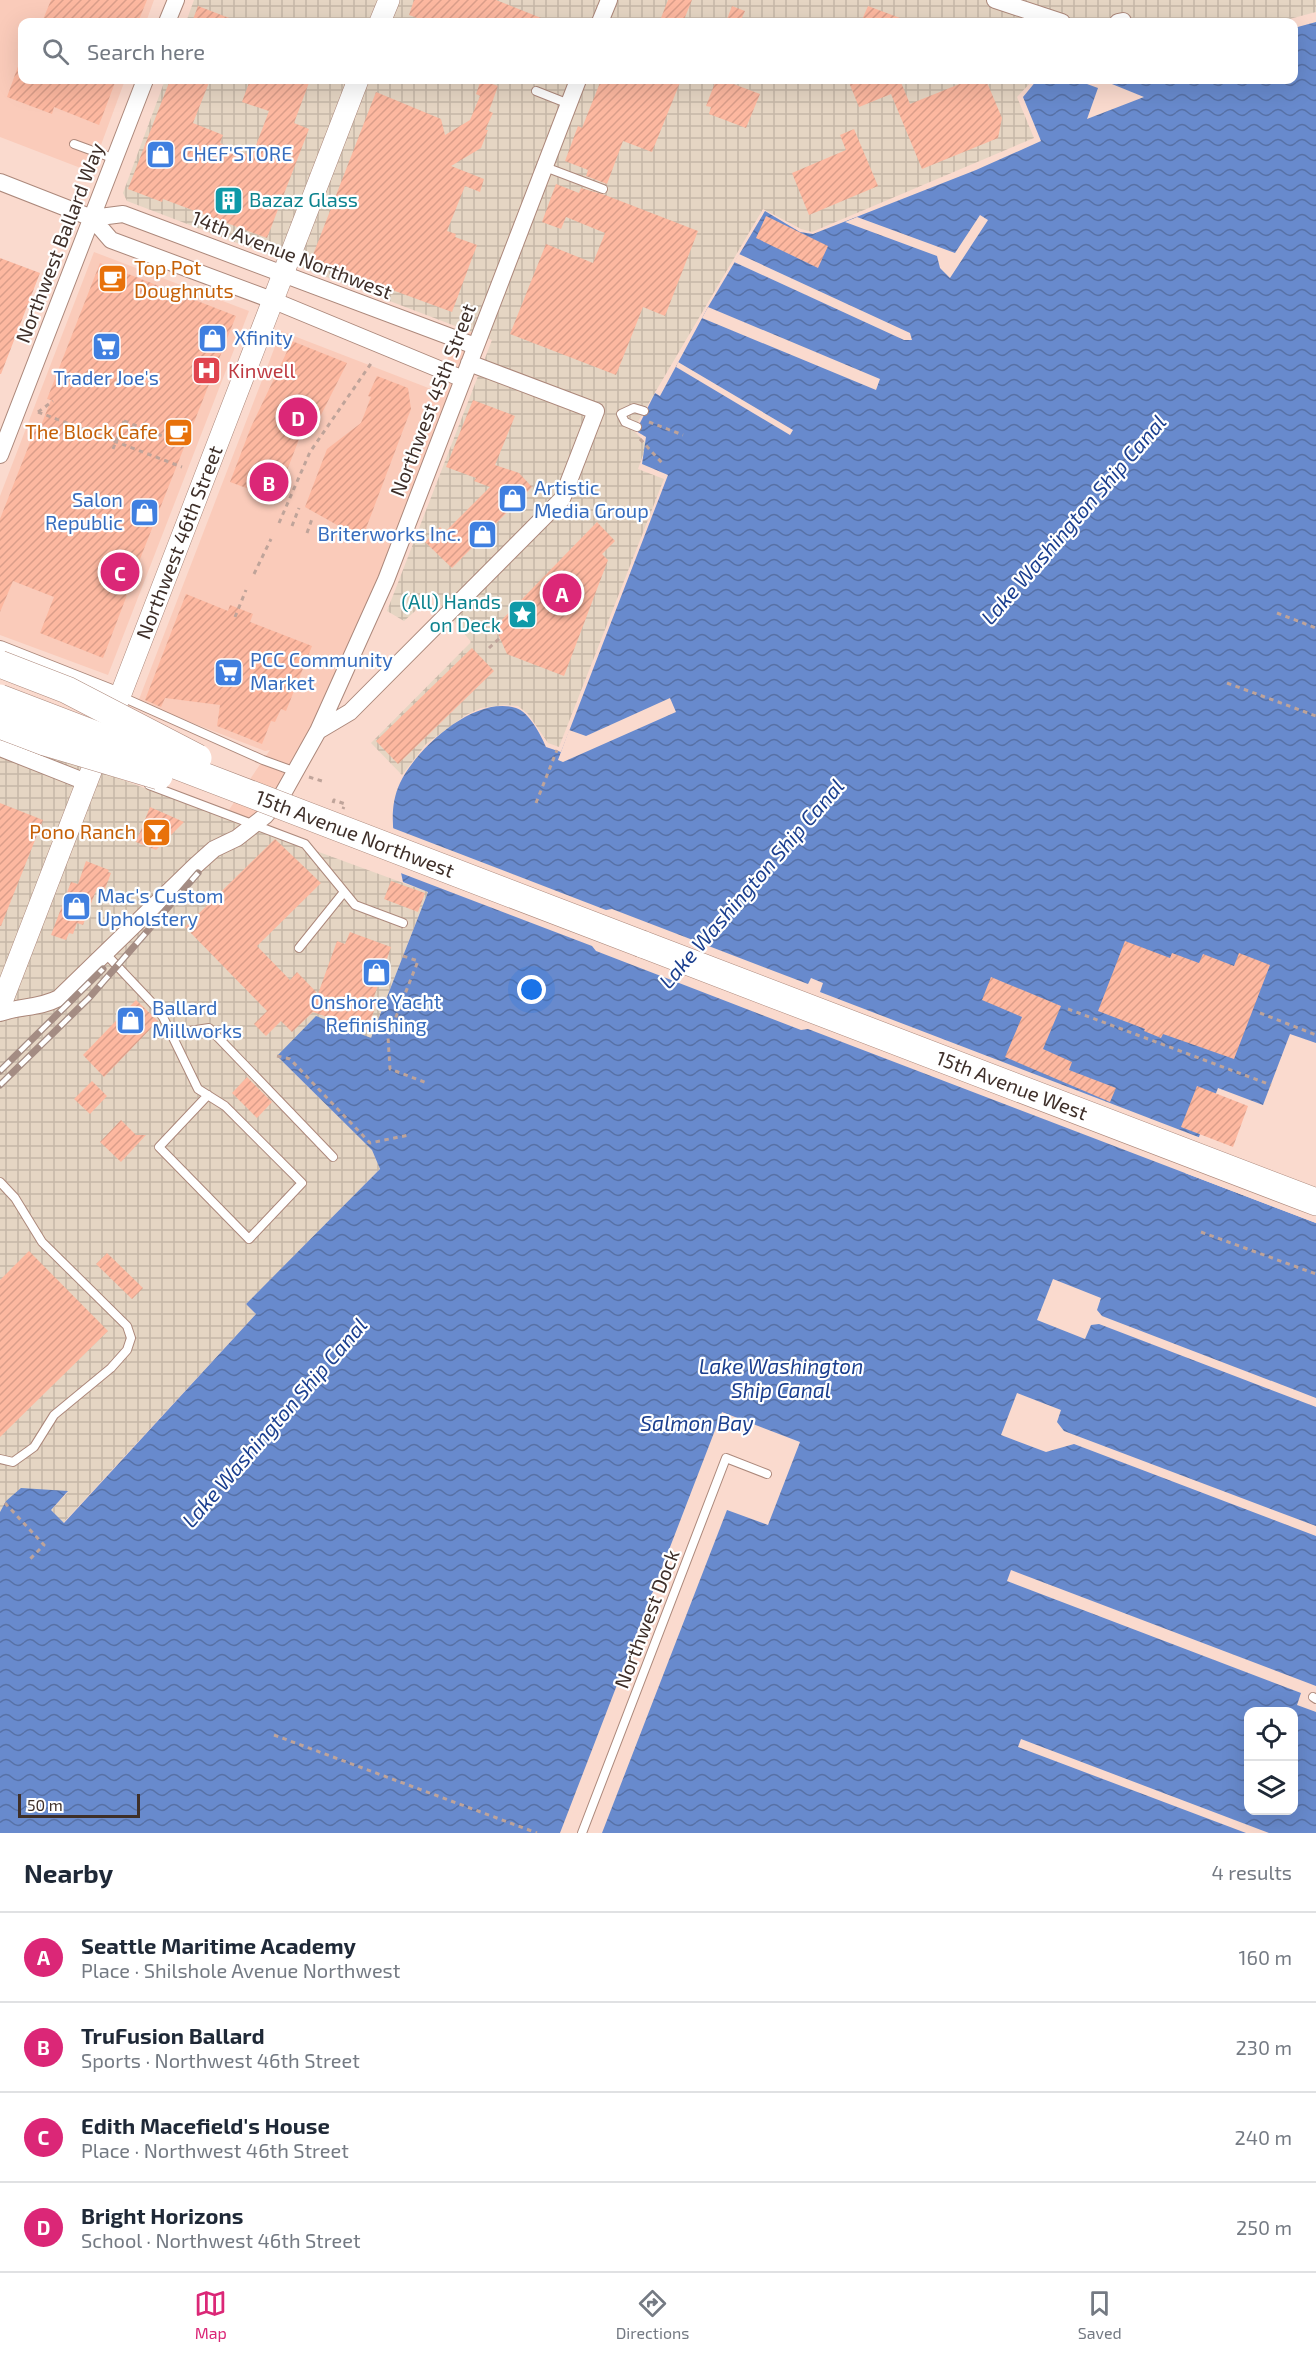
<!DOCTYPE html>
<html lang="en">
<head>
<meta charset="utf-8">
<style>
  body { margin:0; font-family:"Exo 2",sans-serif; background:#f2f2f3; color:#1f2937 }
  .controls { position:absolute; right:18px; bottom:18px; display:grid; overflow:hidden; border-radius:12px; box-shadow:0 6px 24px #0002 }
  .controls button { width:54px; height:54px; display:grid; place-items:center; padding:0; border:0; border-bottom:2px solid #e0e1e3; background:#fff; color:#1f2937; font:30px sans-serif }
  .scale { position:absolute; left:18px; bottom:15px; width:122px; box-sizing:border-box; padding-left:6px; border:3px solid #3e2f29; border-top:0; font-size:16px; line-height:21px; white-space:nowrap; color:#3e2f29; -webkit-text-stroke:4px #fff; paint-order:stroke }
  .you { position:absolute; left:532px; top:990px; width:21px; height:21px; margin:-15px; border:4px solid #fff; border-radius:50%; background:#1a73e8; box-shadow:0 0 0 9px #1a73e833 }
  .badge { display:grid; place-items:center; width:39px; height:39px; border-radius:50%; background:#db2777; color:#fff; font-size:20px; font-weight:700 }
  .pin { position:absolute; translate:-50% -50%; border:3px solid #fff; box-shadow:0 2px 6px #0006 }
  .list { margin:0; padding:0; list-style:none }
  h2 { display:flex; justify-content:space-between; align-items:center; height:78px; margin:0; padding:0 24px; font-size:26px }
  h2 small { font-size:20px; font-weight:400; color:#747a83 }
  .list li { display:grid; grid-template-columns:39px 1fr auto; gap:18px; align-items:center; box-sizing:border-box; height:90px; padding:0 24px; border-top:2px solid #e0e1e3 }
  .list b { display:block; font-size:22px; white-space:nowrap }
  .list p { margin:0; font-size:20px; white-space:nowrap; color:#747a83 }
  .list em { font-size:20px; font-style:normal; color:#747a83 }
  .icon { flex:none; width:33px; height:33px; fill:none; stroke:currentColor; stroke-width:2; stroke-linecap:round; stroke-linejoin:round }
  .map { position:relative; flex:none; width:1316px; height:1833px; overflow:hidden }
  .search { position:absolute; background:#fff; box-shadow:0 6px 24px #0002; left:18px; right:18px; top:18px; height:66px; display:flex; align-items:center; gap:15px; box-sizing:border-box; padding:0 21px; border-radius:12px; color:#747a83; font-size:22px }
  .sheet { height:438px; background:#fff }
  nav { display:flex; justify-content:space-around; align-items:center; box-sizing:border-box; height:84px; border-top:2px solid #e0e1e3; background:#fff; font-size:16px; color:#747a83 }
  nav a { display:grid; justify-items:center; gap:3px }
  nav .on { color:#db2777 }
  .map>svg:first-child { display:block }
</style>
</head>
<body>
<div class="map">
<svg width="1316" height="1833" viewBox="0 0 1316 1833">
  <defs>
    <pattern id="industrial-grid" width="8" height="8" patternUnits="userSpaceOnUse" patternTransform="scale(1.5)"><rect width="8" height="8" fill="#e5d5c3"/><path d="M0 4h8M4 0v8" fill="none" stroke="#c6b7a8"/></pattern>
    <pattern id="water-waves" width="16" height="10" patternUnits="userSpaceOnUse" patternTransform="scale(1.5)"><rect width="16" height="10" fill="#688acd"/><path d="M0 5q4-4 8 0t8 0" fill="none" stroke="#5771a6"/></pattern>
    <pattern id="building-hatch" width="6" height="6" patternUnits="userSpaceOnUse" patternTransform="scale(1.5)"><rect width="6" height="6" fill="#fdb8a0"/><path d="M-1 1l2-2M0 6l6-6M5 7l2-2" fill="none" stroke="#da9e8a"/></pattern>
  </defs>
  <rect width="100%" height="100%" fill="#fadace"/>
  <!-- built -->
  <path fill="#facbba" d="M0,0H154L146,22H22V80H125L91,172L0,137Z
    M574,80L387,569L305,741L261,814L213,833L270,750L265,751L138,702L281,331L431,389V391L434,392L483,271Z
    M94,252L249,311L108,675L0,635V496Z"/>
  <!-- industrial -->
  <path fill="url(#industrial-grid)" d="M194,0H1316V12L1278,22H186Z
    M165,80H1033L1017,97L1034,138L812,232L801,229L763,209L633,430L647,444L638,469L664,479L559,747L548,743L528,714L518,706L504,705L481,708L466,715L426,744L402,775L371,743L471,642L433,595L404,621L387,611L492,340L127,201L123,193Z
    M0,735L428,892L371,1038L277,1056L372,1150L380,1169L246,1304L256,1314L63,1523L51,1510L68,1492L6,1501L0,1512Z"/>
  <!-- water -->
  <path fill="url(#water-waves)" fill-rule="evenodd" d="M1316,22V1043L1290,1034L1263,1105L1218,1088L1185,1173L1316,1223V1833H0V1512L6,1501L21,1488L68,1491L51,1510L64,1523L256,1314L246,1304L380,1169L372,1150L277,1056L316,1016L371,1038L428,892L403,882C397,851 385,815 400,783C416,749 474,695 516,708C529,712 541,735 546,747L561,752L668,475L642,464L646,437L636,431L655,393L660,396L708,307L765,211L800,232L813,234L976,170L1041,141L1023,97L1037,80H1294V28ZM1248,1712H1294V1810H1248Z"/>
  <!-- pier -->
  <path fill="#fadace" d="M1076,80H1102L1144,97L1087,119L1098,88Z
    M980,215L988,220L950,278L940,268L937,256L845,222L857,217L955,253Z
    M739,254L910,333L912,340H904L734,262Z
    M708,307L880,379L876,390L702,318Z
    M678,362L793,430L790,435L676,367Z
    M670,698L676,712L563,762L558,760L569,730L586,736Z
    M390,827L606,910L612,909L808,984L811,978L823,983L820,992L1201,1138L1188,1171L1316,1220V1223L808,1029L801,1030L596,951L592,946L398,872Z
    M1053,1279L1101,1298L1097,1310L1102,1316L1316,1398V1407L1099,1324L1091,1325L1085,1339L1037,1320Z
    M1017,1393L1061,1410L1057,1422L1064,1431L1316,1526V1536L1074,1444L1046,1452L1001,1435Z
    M722,1412L800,1442L768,1525L727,1510L602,1833H560Z
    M1011,1570L1316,1686V1712L1297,1705L1301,1693L1007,1581Z
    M1021,1739L1269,1833H1246L1018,1747Z"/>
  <!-- building -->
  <path fill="url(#building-hatch)" d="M51,0H147L138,22H42Z
    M414,0H496L551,22H428L409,15Z
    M668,0H692L683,22H673L661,18Z
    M198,6L237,21V22H192Z
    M732,6L745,11L740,22H726Z
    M868,6L908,21V22H861Z
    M21,58L22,80H116L99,125L54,107L52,114L7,97Z
    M170,80H210L193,123L223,135L220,143L252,156L269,111L242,102L250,80H310L294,123L309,129L267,238L163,199L162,202L128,189Z
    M481,80L498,86L489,111L493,113L485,130H488L481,148L451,166L484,179L480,192L465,186L447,231L456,234L455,237L477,245L452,312L311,260L376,92L441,119L445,135L470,120L480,96L476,94Z
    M601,80H681L652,152L623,141L607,184L586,176L588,170L565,161L578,126L582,128Z
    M716,80H723L760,94L746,128L709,114L711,107L706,106Z
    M848,80H900L910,104L967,81L968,83L977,80H986L1002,118L998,138L922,169L891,94L859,107Z
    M854,129L878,186L809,215L792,173L846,150L840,135Z
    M556,184L579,193L581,188L605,195L698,231L665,316L643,307L616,375L510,334L546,244L593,263L605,233L566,217L561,229L542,222Z
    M766,216L828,246L818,268L756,238Z
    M0,258L40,273L1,374H0Z
    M100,263L236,316L138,564L134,563L123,593L127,595L103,658L40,633L54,597L13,581L0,612V519L38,422L42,423L51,400L47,399Z
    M292,341L347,363L316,425L306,421L276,499L230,482L251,427Z
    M377,376L408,388L411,409L362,539L305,507L327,449L361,423L371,397L368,396Z
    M473,400L515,416L495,465L519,473L532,487L452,568L425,542L440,527L445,532L490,487L474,481L476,478L446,467Z
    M597,522L615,541L602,554L608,560L564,676L507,654L495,627Z
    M186,594L228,611L230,605L253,614L250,622L312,646L286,711L281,709L275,722L271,721L262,744L217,726L220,705L165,698L161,707L145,700Z
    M472,648L494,671L398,764L376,741Z
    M0,803L43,820L1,926H0Z
    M150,807L184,822L156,850L136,842Z
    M275,839L321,883L257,946L290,980L297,972L318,994L337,941L345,944L350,932L391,947L374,997L378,999L367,1031L313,1012L292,1032L281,1021L266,1036L254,1024L267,1011L185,927Z
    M86,861L109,870L108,872L111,873L105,889L97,888L83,925L77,923L73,934L69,933L66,940L51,935L71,882L78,884Z
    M391,881L425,893L418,912L384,899Z
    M1125,941L1170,958L1172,953L1199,963L1203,954L1234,966L1239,953L1270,965L1234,1059L1163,1034L1161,1038L1144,1031L1145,1029L1098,1011Z
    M991,977L1061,1006L1043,1049L1072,1062L1069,1070L1116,1088L1110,1102L1005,1057L1022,1017L982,1000Z
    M136,1000L158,1021L104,1077L83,1055Z
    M247,1077L272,1102L257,1118L232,1093Z
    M92,1081L107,1096L90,1114L74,1099Z
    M1197,1086L1248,1106L1233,1147L1181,1127Z
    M121,1120L136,1135H146L121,1162L100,1142Z
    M29,1251L108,1331L0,1437V1280Z
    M107,1253L143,1288L132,1299L96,1264Z"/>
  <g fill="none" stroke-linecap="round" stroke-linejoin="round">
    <defs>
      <path id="service" d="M536,91L569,104
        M74,144L115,159
        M545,167L603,189
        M637,427L625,422L621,414L634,408L644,411
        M120,696L263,760L296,772
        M149,785L305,844L355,905L403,923
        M299,948L344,892
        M105,953L154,1005L163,1017L198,1089L225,1106L302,1183L249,1239L159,1147L208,1095
        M171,1034L209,1028L333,1157
        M0,1182L15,1198L42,1242L127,1326L131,1338L127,1350L111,1368L54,1415L34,1447L13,1462L0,1459
        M1313,1697L1316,1699
        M582,1833L726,1458L767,1474"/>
      <path id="minor" d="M995,0L1062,22
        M167,22L176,0
        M600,22L609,0
        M1118,22L1123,21
        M0,182L92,218L111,240L272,300L463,379
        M92,218L123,214L475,346
        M0,455L145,80
        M0,649L119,696
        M318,731L350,712L562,499L596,411L469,363
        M0,748L86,782
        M0,1013C20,1006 40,1008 59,998L195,866L214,849L237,838L265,816L281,797L318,731L386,580L578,80"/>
      <g id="tertiary">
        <path d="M380,22L389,0"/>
        <path id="s1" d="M0,1007L358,80"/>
      </g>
      <g id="primary">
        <path id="s2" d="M642,944L1316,1202"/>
      </g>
    </defs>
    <!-- service casing -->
    <use href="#service" stroke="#ac887b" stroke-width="10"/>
    <!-- minor casing -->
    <use href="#minor" stroke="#ac887b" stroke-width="18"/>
    <!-- tertiary casing -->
    <use href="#tertiary" stroke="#ac887b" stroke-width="22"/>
    <!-- primary casing -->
    <use href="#primary" stroke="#ac887b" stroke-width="28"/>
    <!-- path -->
    <path stroke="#bfa49a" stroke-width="3" stroke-dasharray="4.5 4.5" stroke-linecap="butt" d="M38,412L182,467
      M38,412L53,401
      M124,421L190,447
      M649,422L683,435
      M640,439L663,464
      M279,523L310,452L372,362
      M292,526L299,508
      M307,533L313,516
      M254,574L271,539
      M1277,613L1316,628
      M235,617L246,590
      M489,648L500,638
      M1227,683L1316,716
      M309,777L325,782
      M333,803L334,800L345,804L343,809
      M536,803L557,750
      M403,956L418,961L388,1037L390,1069L427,1083
      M1068,1009L1271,1085
      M1260,1013L1316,1035
      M277,1056L290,1059L370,1143L409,1135
      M1201,1232L1316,1274
      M5,1503L44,1545L29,1560
      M274,1735L537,1833"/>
    <!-- service -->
    <use href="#service" stroke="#fff" stroke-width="8"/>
    <!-- minor -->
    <use href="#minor" stroke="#fff" stroke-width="16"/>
    <!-- tertiary -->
    <use href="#tertiary" stroke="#fff" stroke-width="21"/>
    <!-- primary -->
    <use href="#primary" stroke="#fff" stroke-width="27"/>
    <defs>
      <path id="rail" d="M0,1071L103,969
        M0,1085L89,998L198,873"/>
    </defs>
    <!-- rail casing -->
    <use href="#rail" stroke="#a48c83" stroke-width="7"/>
    <!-- rail -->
    <use href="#rail" stroke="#fff" stroke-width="4.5" stroke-dasharray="14" stroke-linecap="butt"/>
    <defs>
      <g id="primary-bridge">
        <path d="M0,664L67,690L198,758"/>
        <path id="s3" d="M0,698L642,944"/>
        <path d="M0,725L45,742L159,776"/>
      </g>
    </defs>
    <!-- primary-bridge casing -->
    <use href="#primary-bridge" stroke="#ac887b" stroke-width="28" stroke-linecap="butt"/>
    <!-- path-bridge -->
    <path stroke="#bfa49a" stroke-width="3" stroke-dasharray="4.5 4.5" stroke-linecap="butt" d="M113,449L124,421"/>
    <!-- primary-bridge -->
    <use href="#primary-bridge" stroke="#fff" stroke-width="27"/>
  </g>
  <!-- icons -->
  <defs>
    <symbol id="shop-square" viewBox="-11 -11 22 22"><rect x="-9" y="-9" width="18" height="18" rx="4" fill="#3f7fe0" stroke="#fff"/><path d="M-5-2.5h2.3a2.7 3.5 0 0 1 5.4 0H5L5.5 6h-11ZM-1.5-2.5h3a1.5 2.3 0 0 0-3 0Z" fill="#fff"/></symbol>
    <symbol id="building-square" viewBox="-11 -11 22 22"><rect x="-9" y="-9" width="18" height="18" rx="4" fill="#0f9aa8" stroke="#fff"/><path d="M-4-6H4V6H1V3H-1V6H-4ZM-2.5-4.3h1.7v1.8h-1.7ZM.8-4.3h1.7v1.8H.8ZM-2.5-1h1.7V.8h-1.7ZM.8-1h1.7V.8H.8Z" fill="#fff"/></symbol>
    <symbol id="cafe-square" viewBox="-11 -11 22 22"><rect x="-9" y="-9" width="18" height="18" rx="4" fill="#e8710a" stroke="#fff"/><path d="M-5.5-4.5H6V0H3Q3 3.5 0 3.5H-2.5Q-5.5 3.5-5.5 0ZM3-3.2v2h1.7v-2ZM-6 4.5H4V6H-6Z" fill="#fff"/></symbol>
    <symbol id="supermarket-square" viewBox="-11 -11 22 22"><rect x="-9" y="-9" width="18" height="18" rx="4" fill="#3f7fe0" stroke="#fff"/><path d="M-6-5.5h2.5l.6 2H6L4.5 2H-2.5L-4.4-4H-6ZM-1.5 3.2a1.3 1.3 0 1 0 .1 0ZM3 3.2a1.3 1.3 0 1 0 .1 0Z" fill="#fff"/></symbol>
    <symbol id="hospital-square" viewBox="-11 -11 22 22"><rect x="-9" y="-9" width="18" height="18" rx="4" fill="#e0444e" stroke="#fff"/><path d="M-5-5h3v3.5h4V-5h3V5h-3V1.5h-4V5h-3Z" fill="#fff"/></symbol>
    <symbol id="sight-square" viewBox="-11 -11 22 22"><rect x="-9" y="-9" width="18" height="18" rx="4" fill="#0f9aa8" stroke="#fff"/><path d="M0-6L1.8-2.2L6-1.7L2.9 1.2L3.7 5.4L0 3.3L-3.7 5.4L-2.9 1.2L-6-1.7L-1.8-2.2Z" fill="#fff"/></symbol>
    <symbol id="bar-square" viewBox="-11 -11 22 22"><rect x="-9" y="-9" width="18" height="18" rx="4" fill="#e8710a" stroke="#fff"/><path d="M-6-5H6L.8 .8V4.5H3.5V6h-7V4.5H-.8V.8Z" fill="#fff"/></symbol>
  </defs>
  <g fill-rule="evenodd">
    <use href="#shop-square" x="144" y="138" width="33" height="33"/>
    <use href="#building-square" x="212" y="184" width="33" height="33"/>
    <use href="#cafe-square" x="96" y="262" width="33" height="33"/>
    <use href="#shop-square" x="196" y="322" width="33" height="33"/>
    <use href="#supermarket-square" x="90" y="330" width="33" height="33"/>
    <use href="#hospital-square" x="190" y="354" width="33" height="33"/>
    <use href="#cafe-square" x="162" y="416" width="33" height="33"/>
    <use href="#shop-square" x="496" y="482" width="33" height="33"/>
    <use href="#shop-square" x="128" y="496" width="33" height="33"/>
    <use href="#shop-square" x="466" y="518" width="33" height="33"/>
    <use href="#sight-square" x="506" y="598" width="33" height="33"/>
    <use href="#supermarket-square" x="212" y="656" width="33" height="33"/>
    <use href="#bar-square" x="140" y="816" width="33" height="33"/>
    <use href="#shop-square" x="60" y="890" width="33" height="33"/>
    <use href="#shop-square" x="360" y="956" width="33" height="33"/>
    <use href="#shop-square" x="114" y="1004" width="33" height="33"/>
  </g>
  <g text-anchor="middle" stroke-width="4.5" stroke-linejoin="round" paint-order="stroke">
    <!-- shop labels -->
    <g font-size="20" fill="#366cbe" stroke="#fff" text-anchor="start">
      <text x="182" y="161">CHEF'STORE</text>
      <text x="234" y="345">Xfinity</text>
      <text x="106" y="385" text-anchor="middle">Trader Joe's</text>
      <text x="534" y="495">Artistic<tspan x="534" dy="23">Media Group</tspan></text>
      <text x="123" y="507" text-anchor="end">Salon<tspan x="123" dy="23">Republic</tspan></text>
      <text x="461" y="541" text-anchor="end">Briterworks Inc.</text>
      <text x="250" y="667">PCC Community<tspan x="250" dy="23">Market</tspan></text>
      <text x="97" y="903">Mac's Custom<tspan x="97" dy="23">Upholstery</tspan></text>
      <text x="376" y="1009" text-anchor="middle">Onshore Yacht<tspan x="376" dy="23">Refinishing</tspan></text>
      <text x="152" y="1015">Ballard<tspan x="152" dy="23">Millworks</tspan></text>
    </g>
    <!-- culture labels -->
    <g font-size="20" fill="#0d838f" stroke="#fff" text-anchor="start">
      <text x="249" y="207">Bazaz Glass</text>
      <text x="501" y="609" text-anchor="end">(All) Hands<tspan x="501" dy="23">on Deck</tspan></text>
    </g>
    <!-- street labels -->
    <g font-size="20" fill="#3e2f29" stroke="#fff">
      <text transform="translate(60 243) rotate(-69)" y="7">Northwest Ballard Way</text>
      <text transform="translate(292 255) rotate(21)" y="7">14th Avenue Northwest</text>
      <text transform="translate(433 400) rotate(-69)" y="7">Northwest 45th Street</text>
      <text dy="7" stroke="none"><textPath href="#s1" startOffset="498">Northwest 46th Street</textPath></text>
      <text dy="7" stroke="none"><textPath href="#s3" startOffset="380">15th Avenue Northwest</textPath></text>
      <text dy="7" stroke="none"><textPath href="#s2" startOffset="396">15th Avenue West</textPath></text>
      <text transform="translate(647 1619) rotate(-69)" y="7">Northwest Dock</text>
    </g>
    <!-- food labels -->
    <g font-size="20" fill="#c56008" stroke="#fff" text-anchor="end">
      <text x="134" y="275" text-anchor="start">Top Pot<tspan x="134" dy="23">Doughnuts</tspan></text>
      <text x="158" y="439">The Block Cafe</text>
      <text x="136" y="839">Pono Ranch</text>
    </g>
    <!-- health labels -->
    <g font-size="20" fill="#be3a42" stroke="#fff" text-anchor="start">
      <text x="228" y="378">Kinwell</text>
    </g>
    <!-- water labels -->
    <g font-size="21" font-style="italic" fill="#1b3f8f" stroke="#fff">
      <text transform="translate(1074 520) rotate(-49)" y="7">Lake Washington Ship Canal</text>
      <text transform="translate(752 884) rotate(-49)" y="7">Lake Washington Ship Canal</text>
      <text x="781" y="1374">Lake Washington<tspan x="781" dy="24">Ship Canal</tspan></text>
      <text transform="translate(275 1423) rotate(-49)" y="7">Lake Washington Ship Canal</text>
      <text x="697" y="1431">Salmon Bay</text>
    </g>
  </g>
</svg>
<div class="controls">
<button><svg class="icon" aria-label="locate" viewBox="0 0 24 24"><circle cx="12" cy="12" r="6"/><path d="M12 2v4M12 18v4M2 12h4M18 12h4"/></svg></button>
<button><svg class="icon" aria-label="layers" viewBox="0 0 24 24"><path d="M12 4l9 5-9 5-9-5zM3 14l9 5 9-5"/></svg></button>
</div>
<div class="scale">50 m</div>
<div class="you"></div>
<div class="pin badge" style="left:562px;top:593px">A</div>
<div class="pin badge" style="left:269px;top:482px">B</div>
<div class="pin badge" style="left:120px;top:572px">C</div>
<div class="pin badge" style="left:298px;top:417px">D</div>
<div class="search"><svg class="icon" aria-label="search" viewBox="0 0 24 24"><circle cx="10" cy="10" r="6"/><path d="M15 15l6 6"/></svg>Search here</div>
</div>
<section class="sheet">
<h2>Nearby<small>4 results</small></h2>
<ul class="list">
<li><span class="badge">A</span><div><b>Seattle Maritime Academy</b><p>Place · Shilshole Avenue Northwest</p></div><em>160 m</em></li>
<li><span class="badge">B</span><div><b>TruFusion Ballard</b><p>Sports · Northwest 46th Street</p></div><em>230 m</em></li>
<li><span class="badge">C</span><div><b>Edith Macefield's House</b><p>Place · Northwest 46th Street</p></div><em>240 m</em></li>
<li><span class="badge">D</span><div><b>Bright Horizons</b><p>School · Northwest 46th Street</p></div><em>250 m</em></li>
</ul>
</section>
<nav>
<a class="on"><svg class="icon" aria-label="map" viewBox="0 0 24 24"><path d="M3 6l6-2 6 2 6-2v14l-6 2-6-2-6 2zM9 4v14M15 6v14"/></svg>Map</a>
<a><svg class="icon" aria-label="directions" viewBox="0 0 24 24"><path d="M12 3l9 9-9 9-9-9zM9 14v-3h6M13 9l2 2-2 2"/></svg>Directions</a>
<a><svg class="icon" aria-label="saved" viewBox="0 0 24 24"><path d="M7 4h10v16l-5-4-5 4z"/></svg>Saved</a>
</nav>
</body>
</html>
